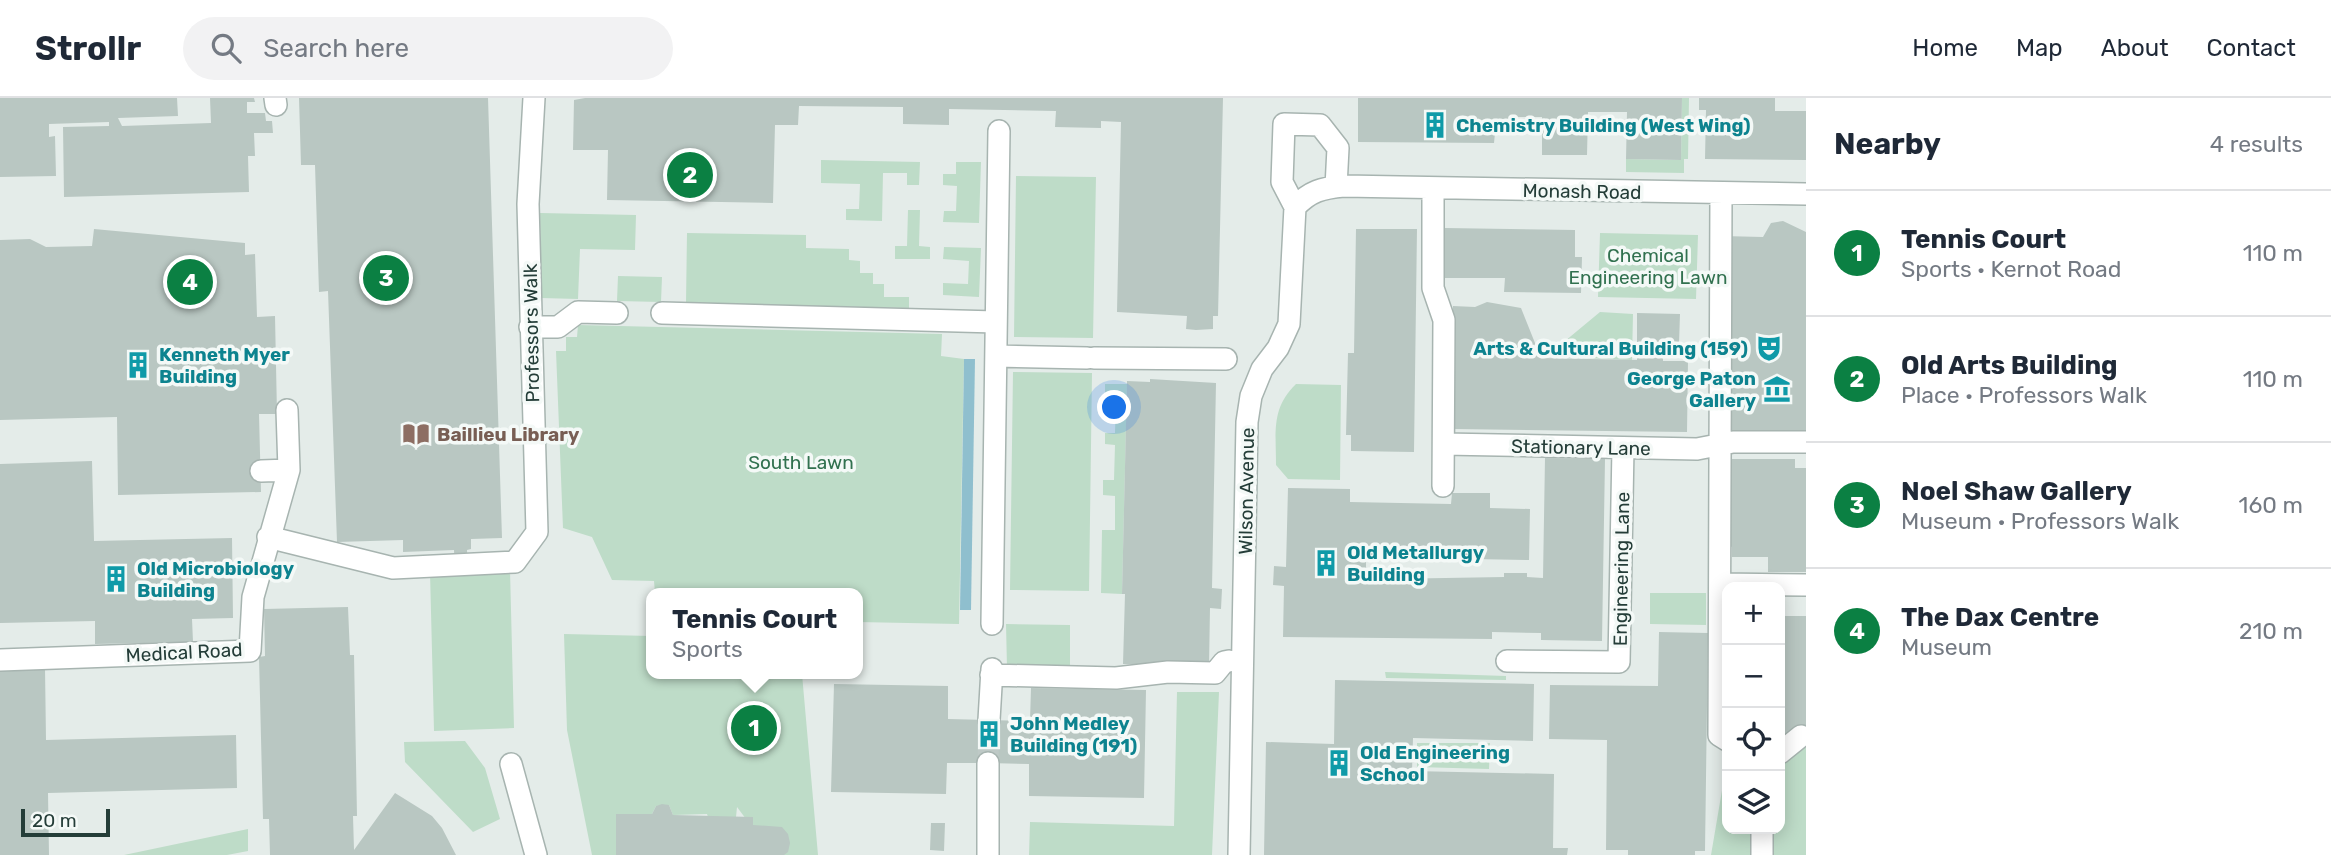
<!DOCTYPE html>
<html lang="en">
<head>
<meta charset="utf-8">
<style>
  body { margin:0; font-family:Rubik,sans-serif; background:#f2f2f3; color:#1f2937 }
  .controls { position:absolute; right:21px; bottom:21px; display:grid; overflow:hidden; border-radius:14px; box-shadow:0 4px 18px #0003 }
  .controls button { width:63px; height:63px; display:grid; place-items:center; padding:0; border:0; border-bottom:2px solid #e0e1e3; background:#fff; color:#1f2937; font:35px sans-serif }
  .scale { position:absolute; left:21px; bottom:18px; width:89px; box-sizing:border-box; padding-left:7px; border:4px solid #243d38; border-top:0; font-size:19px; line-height:24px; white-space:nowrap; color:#243d38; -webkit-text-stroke:5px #f4f9f7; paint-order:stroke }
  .you { position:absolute; left:1115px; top:310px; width:24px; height:24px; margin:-18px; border:5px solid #fff; border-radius:50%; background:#1a73e8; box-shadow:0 0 0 10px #1a73e833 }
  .badge { display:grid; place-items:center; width:46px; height:46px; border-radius:50%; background:#0b8043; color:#fff; font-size:23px; font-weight:700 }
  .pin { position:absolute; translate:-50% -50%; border:4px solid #fff; box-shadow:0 2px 7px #0006 }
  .popup { position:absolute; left:646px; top:490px; width:217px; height:91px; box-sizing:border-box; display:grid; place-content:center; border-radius:14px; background:#fff; filter:drop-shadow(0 2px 5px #0005); font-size:23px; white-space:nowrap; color:#747a83 }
  .popup b { font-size:26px; color:#1f2937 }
  .popup::after { content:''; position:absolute; left:50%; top:100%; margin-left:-14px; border:14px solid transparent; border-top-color:#fff }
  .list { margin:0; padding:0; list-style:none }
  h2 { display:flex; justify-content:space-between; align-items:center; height:91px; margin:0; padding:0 28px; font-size:30px }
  h2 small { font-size:23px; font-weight:400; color:#747a83 }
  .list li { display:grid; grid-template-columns:46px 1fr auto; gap:21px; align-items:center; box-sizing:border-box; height:126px; padding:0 28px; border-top:2px solid #e0e1e3 }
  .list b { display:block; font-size:26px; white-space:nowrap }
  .list p { margin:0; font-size:23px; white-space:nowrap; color:#747a83 }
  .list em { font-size:23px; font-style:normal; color:#747a83 }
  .icon { flex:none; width:38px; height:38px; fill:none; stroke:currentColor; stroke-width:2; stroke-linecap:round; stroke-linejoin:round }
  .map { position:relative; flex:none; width:1806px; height:757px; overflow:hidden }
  header { display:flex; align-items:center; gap:42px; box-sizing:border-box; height:98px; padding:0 35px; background:#fff; border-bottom:2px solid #e0e1e3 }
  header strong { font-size:33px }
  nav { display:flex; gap:38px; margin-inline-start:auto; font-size:24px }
  .search { width:490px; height:63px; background:#f2f2f3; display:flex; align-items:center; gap:18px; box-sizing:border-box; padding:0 24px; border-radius:38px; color:#747a83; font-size:26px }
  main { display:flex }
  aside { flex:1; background:#fff }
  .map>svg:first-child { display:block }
</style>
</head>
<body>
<header>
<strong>Strollr</strong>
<div class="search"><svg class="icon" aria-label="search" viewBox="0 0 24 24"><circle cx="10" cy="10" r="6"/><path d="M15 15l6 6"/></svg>Search here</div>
<nav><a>Home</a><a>Map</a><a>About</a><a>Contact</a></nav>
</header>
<main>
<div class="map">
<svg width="1806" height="757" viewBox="0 0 1806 757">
  <rect width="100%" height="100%" fill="#e4ece9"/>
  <!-- green -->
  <path fill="#bedcc8" d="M1682,0H1689L1688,61H1684V75L1626,74V61L1681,62Z
    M821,62L920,64L919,87H907V75H883L882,123L846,122V111H859L860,86L821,85Z
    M956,64H981L979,125L943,124L944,113H956L957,88L943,87V76H956Z
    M1016,78L1096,79L1093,240L1014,239Z
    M908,112H920L919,148L930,149V161H895V148H907Z
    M540,115L636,117L635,152L580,151L578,201L541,200Z
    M687,135L806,137V150L849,151V162L860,163V175H873V186H884V199H909V210L686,205Z
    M1600,135L1698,137L1696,201L1598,199Z
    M944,149L981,150L979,199L943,197V185L968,186L969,163L943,161Z
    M618,178L662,179L661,204L617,203Z
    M1600,214L1633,216L1632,262L1559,259V248Z
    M578,227L942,236L941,258L964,261L959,526L857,524V495H655L654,483L612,482L592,439L563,430L556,253H566V239H577Z
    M1013,274L1092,275L1089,493L1010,492Z
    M1105,286H1127L1122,496L1101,495L1102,432H1115V398L1103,397V382H1114L1115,347L1105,346V335H1115L1116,302H1105Z
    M1296,286L1341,287L1340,382L1288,381L1276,367C1276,334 1271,310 1296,286Z
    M510,472L514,630L434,633L430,474Z
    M1650,495H1706V527L1650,526Z
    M1006,526L1070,527V571L1007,570Z
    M564,536L651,538V576H802L818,757H773L737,709L736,719H708L707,716L673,717L669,707L656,708L652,716H617L616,757H592L567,632Z
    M1385,574L1506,578V582L1386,580Z
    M1177,594H1219L1212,757H1029L1030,724L1174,728Z
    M465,643L485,670L500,721L473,734L405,664L404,644Z
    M1417,645H1490L1489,671L1417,669Z
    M1780,650H1806V757H1711L1727,663V731H1780Z
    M248,731V753L227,757H124Z"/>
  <!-- water -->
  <path fill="#8fbfce" d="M964,261H975L971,512H960Z"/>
  <!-- building -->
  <path fill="#b9c7c2" d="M0,0H177L178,18L118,20L122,28L211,25L210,0H254L255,4H247V15H265L266,23H272L273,35H254L255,58H248L249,94L64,99L63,29L109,28V24L49,26V39L55,38L56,78L0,79Z
    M299,0H488L502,440L471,441V451L467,452L468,477H455L454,452L403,454V442L337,444L328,193L319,194L315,67H301Z
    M585,0H1223L1218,218H1213V231L1196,232L1186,231L1187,218L1117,214L1121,24L1101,23V30L1055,29L1056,13L949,11V27L903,26V9L799,8L798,27H775L773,105L607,102L608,52H573L574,2Z
    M1358,0H1682L1681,62L1626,61L1627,14H1588L1587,57H1542V19H1513L1512,35H1495L1494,45L1358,44Z
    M1699,0H1775V13H1806V62L1705,61L1706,12H1699Z
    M1783,123L1806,134V343L1726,342L1732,201H1721L1722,138L1763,139L1771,125Z
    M1445,130L1575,132V159H1582L1581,195L1504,194L1505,180H1445Z
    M94,131L245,145V157L255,156L257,219L275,218L277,316H259L261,394L118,397L117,319L0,322V142L30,141L46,149L92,148Z
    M1356,131H1417L1414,354L1351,353V337H1346L1348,255H1354Z
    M1487,204L1521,210L1541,260L1637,262V215L1680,216L1679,246H1663V263H1688L1687,334L1454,331L1455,310H1451L1453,208L1475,209Z
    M1150,281L1216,285L1212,490L1222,491L1221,511L1210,510L1209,568L1123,566L1125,496H1122L1127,283L1150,284Z
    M1545,360L1605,361L1602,543L1541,542V535L1492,534V541L1283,539L1284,488L1273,487L1274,468L1286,469L1288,390L1350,391V404L1451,406L1452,395H1490V410L1530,411L1529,462L1366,459V470H1386V481L1504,479V475H1527V479L1543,480Z
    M1730,361H1795V370H1806V474H1768V459H1732V449L1729,448Z
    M92,363L94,443L232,440L233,520L192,521L193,544L95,546V523L0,525V366Z
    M348,509L350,557H354L357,718H353L354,752L395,695L432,718L442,730L456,757H270L269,721H263L259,559L265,558L264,511Z
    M1780,518H1806V644H1780Z
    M1659,534L1708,535L1705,753H1695V757H1628V752H1606L1607,642L1549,641L1550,587L1658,588Z
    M45,570L46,642L236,637L237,690L48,695L49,757H0V572Z
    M1335,582L1534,586L1533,643L1413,640L1412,673L1554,676L1553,750H1568L1567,757H1264L1266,644L1334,646Z
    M834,586L948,588V621L1030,623L1031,590L1146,592L1144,700L1029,698V666L988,665H947L946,696L831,694Z
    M662,706L669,707L673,717L753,719V727L782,729L788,736L790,745L788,754L784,757H616V716H652L656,708Z
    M931,725H945L944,753L930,752Z"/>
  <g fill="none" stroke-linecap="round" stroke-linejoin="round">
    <!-- minor-tunnel -->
    <path stroke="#bec9c6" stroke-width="21" stroke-dasharray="21 10" stroke-linecap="butt" d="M988,665L989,622"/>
    <defs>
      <path id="minor" d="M275,0L276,7
        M1433,90V190L1444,222L1443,388
        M1721,95L1719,637L1727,642
        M1295,109L1282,84L1284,26L1320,27L1338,50L1336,89
        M662,215L996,224
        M530,229H558L578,214L617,215
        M996,258L1087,260
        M1094,260L1226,261
        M1444,346L1697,351L1733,344H1806
        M261,373L289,372
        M268,439L393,470L515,464L537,434L528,106L534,0
        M1720,486L1806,487
        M992,526L999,33
        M0,562L250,553L253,499L289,372L287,312
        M1507,563L1619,564L1623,350
        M991,577L1116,580L1168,574L1215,575L1224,564L1229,563
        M989,622L992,571
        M1780,655L1801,638
        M511,666L536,757
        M988,757V665
        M1239,757L1247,324L1251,298L1262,271L1278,250L1289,226L1295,109C1310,93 1322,90 1344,88L1806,96
        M1762,757V731"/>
    </defs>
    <!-- minor casing -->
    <use href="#minor" stroke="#a7b4b0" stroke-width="24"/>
    <!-- minor -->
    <use href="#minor" stroke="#fff" stroke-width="21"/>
  </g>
  <!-- icons -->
  <defs>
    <symbol id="building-bare" viewBox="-9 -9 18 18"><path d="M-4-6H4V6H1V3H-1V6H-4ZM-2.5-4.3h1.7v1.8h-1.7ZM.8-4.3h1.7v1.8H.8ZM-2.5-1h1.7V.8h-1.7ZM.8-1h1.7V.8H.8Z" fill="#0f9aa8" stroke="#f4f9f7" stroke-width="2.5" paint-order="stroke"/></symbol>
    <symbol id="theatre-bare" viewBox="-9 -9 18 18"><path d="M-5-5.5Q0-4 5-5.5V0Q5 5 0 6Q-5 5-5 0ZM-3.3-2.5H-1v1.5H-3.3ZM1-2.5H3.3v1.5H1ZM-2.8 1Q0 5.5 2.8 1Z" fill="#0f9aa8" stroke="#f4f9f7" stroke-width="2.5" paint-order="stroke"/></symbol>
    <symbol id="museum-bare" viewBox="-9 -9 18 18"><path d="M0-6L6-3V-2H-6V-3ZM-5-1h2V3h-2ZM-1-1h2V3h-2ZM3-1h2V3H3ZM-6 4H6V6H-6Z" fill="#0f9aa8" stroke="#f4f9f7" stroke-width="2.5" paint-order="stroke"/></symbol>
    <symbol id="library-bare" viewBox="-9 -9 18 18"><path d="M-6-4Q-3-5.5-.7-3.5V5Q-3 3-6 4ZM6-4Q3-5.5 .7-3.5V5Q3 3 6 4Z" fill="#8d6e63" stroke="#f4f9f7" stroke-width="2.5" paint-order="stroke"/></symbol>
  </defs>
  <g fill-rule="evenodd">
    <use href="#building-bare" x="1416" y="8" width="38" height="38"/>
    <use href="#theatre-bare" x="1750" y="231" width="38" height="38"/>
    <use href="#building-bare" x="119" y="248" width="38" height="38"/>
    <use href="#museum-bare" x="1758" y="272" width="38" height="38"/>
    <use href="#library-bare" x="397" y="317" width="38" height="38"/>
    <use href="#building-bare" x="1307" y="446" width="38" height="38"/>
    <use href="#building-bare" x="97" y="462" width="38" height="38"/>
    <use href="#building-bare" x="970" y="617" width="38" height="38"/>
    <use href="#building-bare" x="1320" y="646" width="38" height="38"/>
  </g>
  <g text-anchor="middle" stroke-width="7" stroke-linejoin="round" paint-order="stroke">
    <!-- culture labels -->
    <g font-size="19" font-weight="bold" fill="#0d838f" stroke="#f4f9f7" text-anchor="start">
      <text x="1456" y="34">Chemistry Building (West Wing)</text>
      <text x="1748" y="257" text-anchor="end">Arts &amp; Cultural Building (159)</text>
      <text x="159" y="263">Kenneth Myer<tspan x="159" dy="22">Building</tspan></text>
      <text x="1756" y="287" text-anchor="end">George Paton<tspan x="1756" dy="22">Gallery</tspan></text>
      <text x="1347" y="461">Old Metallurgy<tspan x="1347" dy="22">Building</tspan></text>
      <text x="137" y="477">Old Microbiology<tspan x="137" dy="22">Building</tspan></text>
      <text x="1010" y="632">John Medley<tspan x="1010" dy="22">Building (191)</tspan></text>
      <text x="1360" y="661">Old Engineering<tspan x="1360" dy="22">School</tspan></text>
    </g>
    <!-- street labels -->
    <g font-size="19" fill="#243d38" stroke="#f4f9f7">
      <text transform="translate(1582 93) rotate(1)" y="7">Monash Road</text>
      <text transform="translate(531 235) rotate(-91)" y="7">Professors Walk</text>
      <text transform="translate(1581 349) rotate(1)" y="7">Stationary Lane</text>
      <text transform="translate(1246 393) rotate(-89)" y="7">Wilson Avenue</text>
      <text transform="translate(1621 471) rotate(-89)" y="7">Engineering Lane</text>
      <text transform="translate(184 554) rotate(-3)" y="7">Medical Road</text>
    </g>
    <!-- park labels -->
    <g font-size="19" fill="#31714f" stroke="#f4f9f7">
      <text x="1648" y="164">Chemical<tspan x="1648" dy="22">Engineering Lawn</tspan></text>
      <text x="801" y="371">South Lawn</text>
    </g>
    <!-- education labels -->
    <g font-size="19" font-weight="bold" fill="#785e54" stroke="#f4f9f7" text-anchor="start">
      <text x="437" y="343">Baillieu Library</text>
    </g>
  </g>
</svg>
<div class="controls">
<button>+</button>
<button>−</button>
<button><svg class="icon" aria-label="locate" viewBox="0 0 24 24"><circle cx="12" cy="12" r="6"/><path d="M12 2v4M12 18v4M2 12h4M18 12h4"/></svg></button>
<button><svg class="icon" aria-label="layers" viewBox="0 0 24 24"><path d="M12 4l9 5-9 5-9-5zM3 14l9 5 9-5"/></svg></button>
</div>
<div class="scale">20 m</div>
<div class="you"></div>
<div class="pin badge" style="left:754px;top:630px">1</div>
<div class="popup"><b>Tennis Court</b>Sports</div>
<div class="pin badge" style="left:690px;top:77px">2</div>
<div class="pin badge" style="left:386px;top:180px">3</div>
<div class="pin badge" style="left:190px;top:184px">4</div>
</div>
<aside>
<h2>Nearby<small>4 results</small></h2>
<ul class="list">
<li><span class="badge">1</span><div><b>Tennis Court</b><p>Sports · Kernot Road</p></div><em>110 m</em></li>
<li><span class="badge">2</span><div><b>Old Arts Building</b><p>Place · Professors Walk</p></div><em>110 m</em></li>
<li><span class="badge">3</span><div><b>Noel Shaw Gallery</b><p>Museum · Professors Walk</p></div><em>160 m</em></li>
<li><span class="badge">4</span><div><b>The Dax Centre</b><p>Museum</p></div><em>210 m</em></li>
</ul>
</aside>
</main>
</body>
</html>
